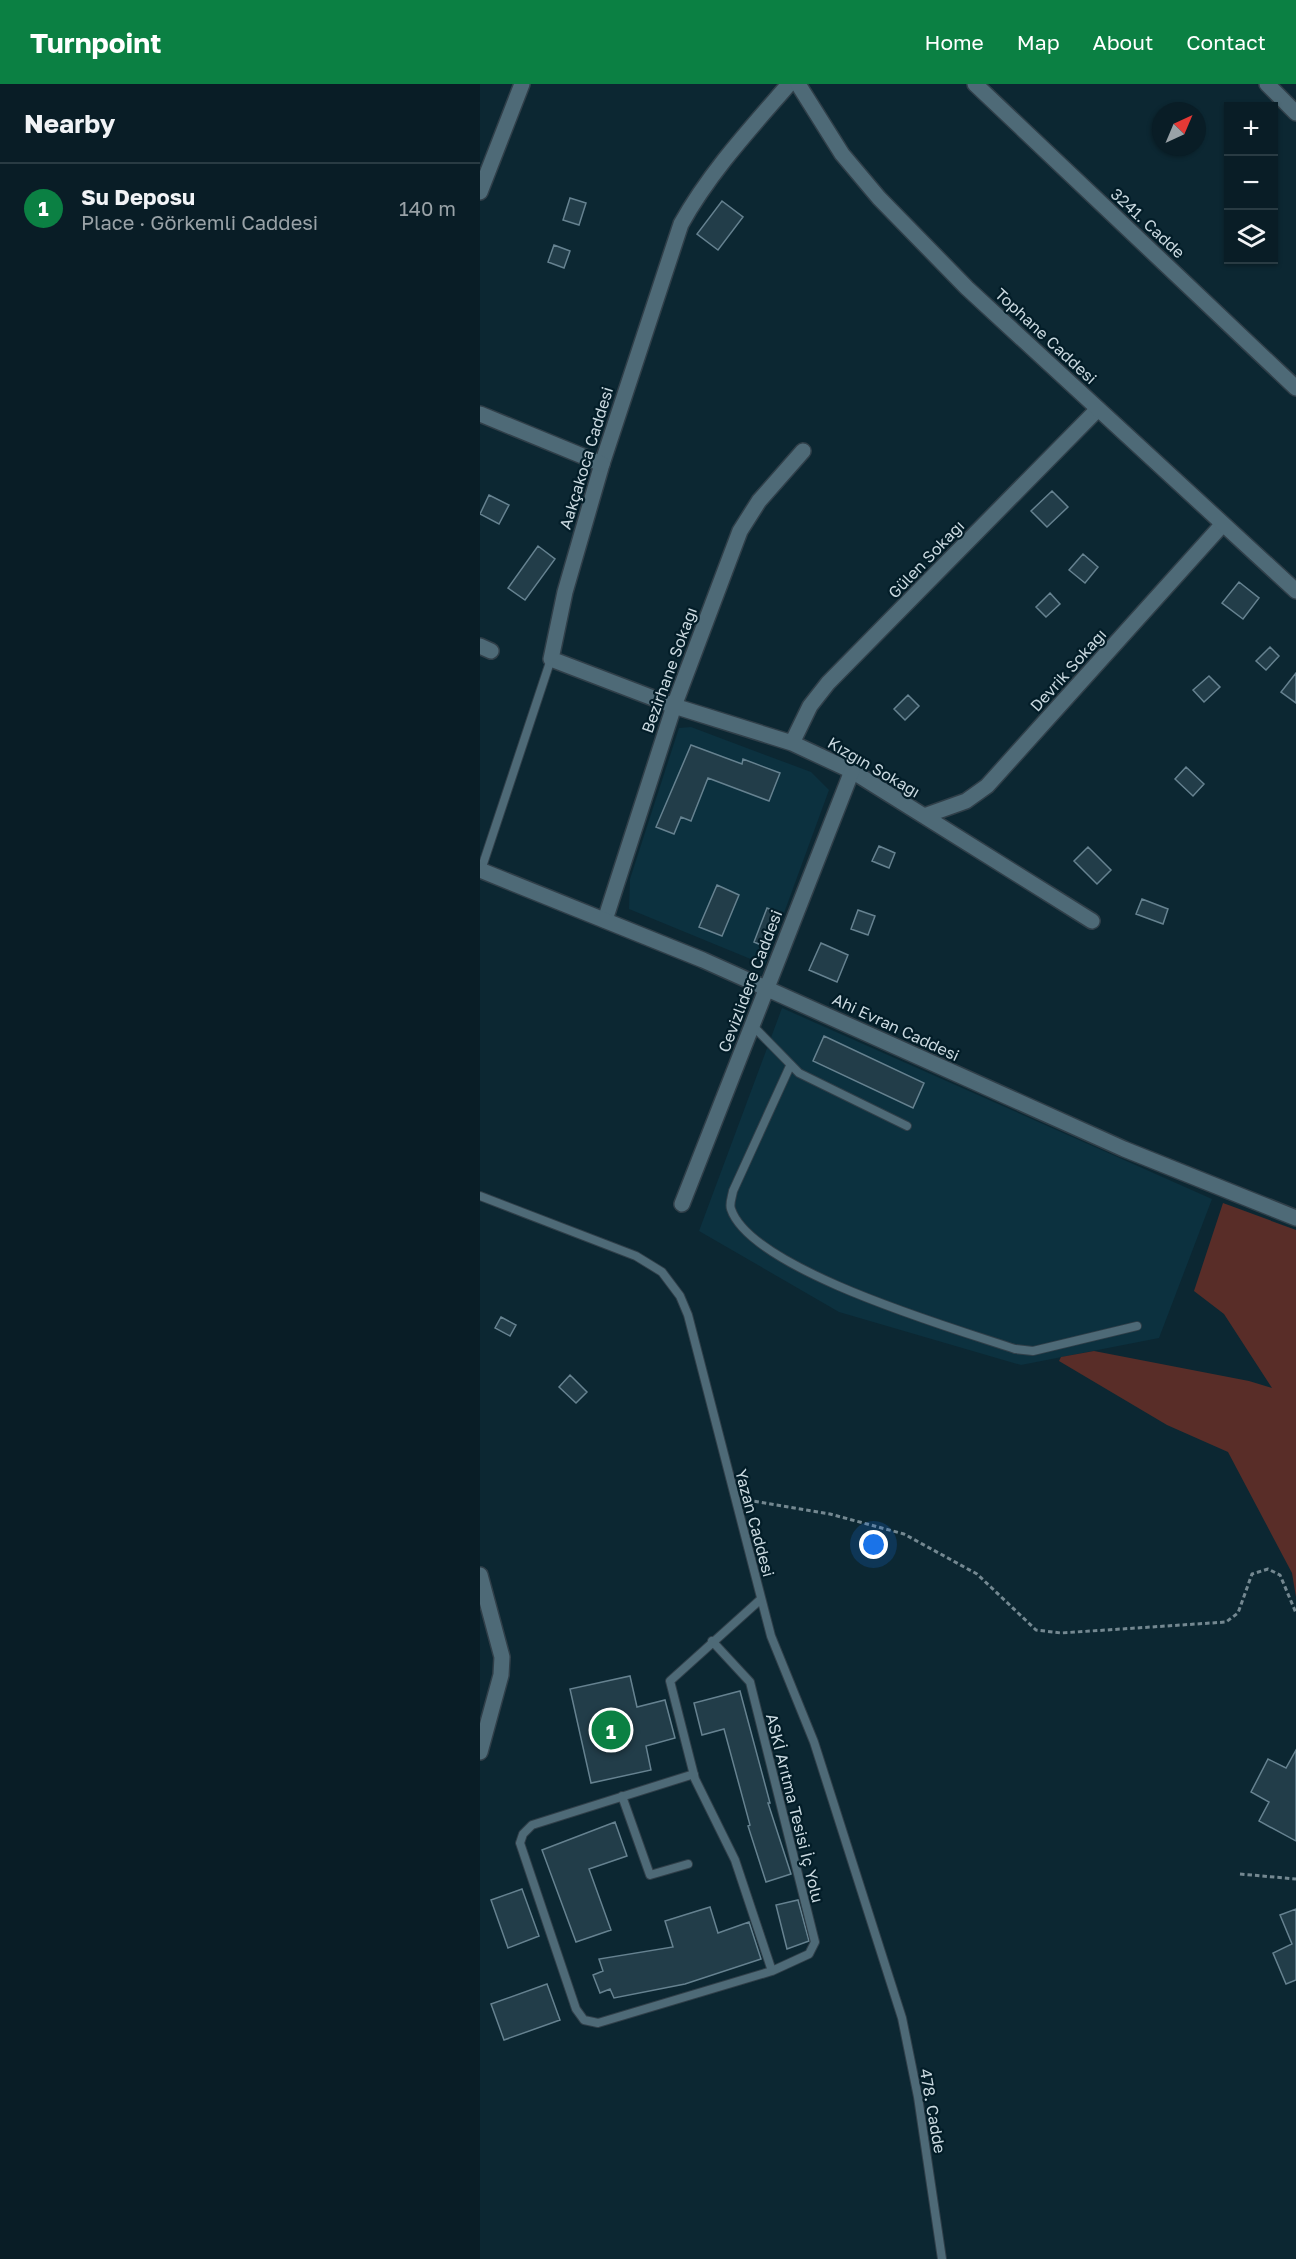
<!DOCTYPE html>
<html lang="en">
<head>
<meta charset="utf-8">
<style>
  body { margin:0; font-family:"Golos Text",sans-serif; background:#172a32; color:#f1f3f6 }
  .controls { position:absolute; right:18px; top:18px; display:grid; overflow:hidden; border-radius:0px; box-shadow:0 2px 4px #0004 }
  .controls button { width:54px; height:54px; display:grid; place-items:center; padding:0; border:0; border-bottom:2px solid #293b43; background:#091d26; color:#f1f3f6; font:30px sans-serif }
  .compass { position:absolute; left:672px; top:18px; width:54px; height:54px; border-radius:50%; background:#091d26; box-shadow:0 2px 4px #0004; rotate:44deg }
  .you { position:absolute; left:394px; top:1461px; width:21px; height:21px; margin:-15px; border:4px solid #fff; border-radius:50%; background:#1a73e8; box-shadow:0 0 0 9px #1a73e833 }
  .badge { display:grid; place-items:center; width:39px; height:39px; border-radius:50%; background:#0b8043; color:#fff; font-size:20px; font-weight:700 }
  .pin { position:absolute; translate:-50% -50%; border:3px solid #fff; box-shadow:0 2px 6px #0006 }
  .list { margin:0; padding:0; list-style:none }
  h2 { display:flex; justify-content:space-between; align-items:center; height:78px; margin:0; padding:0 24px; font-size:26px }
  h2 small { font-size:20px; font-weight:400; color:#99a2a7 }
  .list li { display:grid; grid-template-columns:39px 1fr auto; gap:18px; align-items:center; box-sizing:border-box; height:90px; padding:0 24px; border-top:2px solid #293b43 }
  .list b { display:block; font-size:22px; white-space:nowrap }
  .list p { margin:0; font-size:20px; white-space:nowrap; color:#99a2a7 }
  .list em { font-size:20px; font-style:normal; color:#99a2a7 }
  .icon { flex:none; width:33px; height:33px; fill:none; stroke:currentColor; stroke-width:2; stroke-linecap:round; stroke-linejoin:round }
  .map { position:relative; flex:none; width:816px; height:2175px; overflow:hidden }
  header { display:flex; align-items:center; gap:36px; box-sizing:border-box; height:84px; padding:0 30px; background:#0b8043; color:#fff }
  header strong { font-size:28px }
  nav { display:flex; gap:33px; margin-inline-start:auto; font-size:21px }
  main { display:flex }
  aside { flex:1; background:#091d26 }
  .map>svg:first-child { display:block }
</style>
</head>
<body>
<header>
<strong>Turnpoint</strong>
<nav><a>Home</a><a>Map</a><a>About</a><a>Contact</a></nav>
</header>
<main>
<aside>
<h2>Nearby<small></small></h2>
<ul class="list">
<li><span class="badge">1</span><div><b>Su Deposu</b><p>Place · Görkemli Caddesi</p></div><em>140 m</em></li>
</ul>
</aside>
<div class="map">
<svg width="816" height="2175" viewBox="0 0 816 2175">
  <rect width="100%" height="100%" fill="#0c2732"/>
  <!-- built -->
  <path fill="#0c313f" d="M211,643L331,688L349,706L285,881L149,825L150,795L199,644Z
    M302,924L732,1115L679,1254L541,1281L359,1228L219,1147Z"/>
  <!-- green -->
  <path fill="#592d28" d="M743,1119L816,1146V1513L812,1489L748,1368L687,1341L579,1277L581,1273L614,1267L769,1297L792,1304L744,1230L714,1207Z"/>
  <!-- building -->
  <path fill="#223d49" stroke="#668290" stroke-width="1.5" d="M90,114L106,119L99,141L83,136Z
    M242,117L263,133L238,166L217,150Z
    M74,161L90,167L84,184L68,178Z
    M572,407L588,423L567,443L551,427Z
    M9,411L29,421L19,440L0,430Z
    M58,462L75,475L45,516L28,504Z
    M603,470L618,483L605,499L589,486Z
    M759,498L779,514L763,535L742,519Z
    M570,509L580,520L566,533L556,523Z
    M790,563L799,572L786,586L776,577Z
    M816,589V619L801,608Z
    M729,592L740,603L724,618L713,606Z
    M428,611L439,622L425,636L414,625Z
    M211,661L262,680L263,675L300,689L289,717L228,694L211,737L201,733L194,750L176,743Z
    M706,683L724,700L713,712L695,695Z
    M399,762L415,769L409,784L392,777Z
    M608,763L631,786L617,800L594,777Z
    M237,801L259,811L242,852L219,843Z
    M662,815L688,825L683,840L656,830Z
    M287,824L302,830L288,864L274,858Z
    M378,826L395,832L388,851L371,845Z
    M341,859L368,871L357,898L329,886Z
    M344,952L444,999L433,1024L333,977Z
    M21,1233L36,1241L30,1252L15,1244Z
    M90,1291L107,1308L96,1319L79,1303Z
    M150,1592L157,1623L185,1616L195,1654L166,1662L171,1686L111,1699L90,1605Z
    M260,1607L290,1719H288L311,1790L286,1798L268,1742L270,1741L244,1645L222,1651L214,1619Z
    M816,1666V1757L779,1737L789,1718L771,1708L788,1675L806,1684Z
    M135,1738L147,1772L109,1785L131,1846L96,1858L62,1766Z
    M42,1805L59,1852L28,1864L11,1816Z
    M318,1816L329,1857L307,1865L296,1821Z
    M230,1823L238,1849L269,1838L281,1875L205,1900L134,1914L130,1905L120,1909L113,1891L123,1887L119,1875L193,1863L185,1837Z
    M816,1825V1896L806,1900L793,1869L812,1860L800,1831Z
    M67,1900L80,1936L24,1956L11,1920Z"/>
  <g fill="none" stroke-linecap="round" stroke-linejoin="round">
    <defs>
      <path id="lane" d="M1,786L71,575
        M272,941L319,989L427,1042
        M310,982L253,1107C252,1113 249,1120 251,1125C271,1186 476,1245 535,1265L553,1267L657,1242
        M0,1112L156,1172L182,1188L200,1212L208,1231L291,1552L334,1658L422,1934L438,2013L462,2175
        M281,1515L190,1597L215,1695L255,1776L292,1887
        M214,1690L52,1741L43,1750L40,1759L96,1925L104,1936L118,1939L292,1887L329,1870L335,1858L270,1598L232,1557
        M142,1712L170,1791L208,1780"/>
      <path id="street" d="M309,0C270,45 230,88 201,140L122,380L85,508L71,575L194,622L312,659L372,687L612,837
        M495,0L816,304
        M787,0L816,29
        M0,562L11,567
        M312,659L330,622L348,599L618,325
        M444,732L486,717L507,702L742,441
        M125,836L194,622L260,447L279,417L323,367
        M0,1491L22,1573L21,1591L0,1668"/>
      <path id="secondary" d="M318,0L362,70L399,114L487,204L816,507
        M0,108L42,0
        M0,330L122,380
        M0,786L223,876L644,1065L816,1134
        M202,1120L372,687"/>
    </defs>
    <!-- lane casing -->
    <use href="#lane" stroke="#303f49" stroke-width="10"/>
    <!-- street casing -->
    <use href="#street" stroke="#303f49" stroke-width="18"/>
    <!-- secondary casing -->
    <use href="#secondary" stroke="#303f49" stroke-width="18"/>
    <!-- path -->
    <path stroke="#748891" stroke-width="3" stroke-dasharray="4.5 3" stroke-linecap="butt" d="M267,1416L350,1430L424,1450L497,1490L556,1546L581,1549L746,1538L758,1529L772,1490L788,1485L800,1491L816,1529
      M760,1790L816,1795"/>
    <!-- lane -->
    <use href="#lane" stroke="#4e6a77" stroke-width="8"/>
    <!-- street -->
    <use href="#street" stroke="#4e6a77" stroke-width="15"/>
    <!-- secondary -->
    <use href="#secondary" stroke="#4e6a77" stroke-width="15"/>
  </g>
  <g text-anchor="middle" stroke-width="4.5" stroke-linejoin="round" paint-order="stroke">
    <!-- street labels -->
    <g font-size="16" fill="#cad9e0" stroke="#031d28">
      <text transform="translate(668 139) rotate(43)" y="6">3241. Cadde</text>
      <text transform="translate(566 252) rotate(43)" y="6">Tophane Caddesi</text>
      <text transform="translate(106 374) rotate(-73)" y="6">Aakçakoca Caddesi</text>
      <text transform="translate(446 475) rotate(-46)" y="6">Gülen Sokağı</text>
      <text transform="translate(189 586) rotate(-70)" y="6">Bezirhane Sokağı</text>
      <text transform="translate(588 586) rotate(-48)" y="6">Devrik Sokağı</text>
      <text transform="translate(394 683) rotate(30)" y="6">Kızgın Sokağı</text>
      <text transform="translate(270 897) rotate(-69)" y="6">Cevizlidere Caddesi</text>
      <text transform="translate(416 943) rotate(25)" y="6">Ahi Evran Caddesi</text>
      <text transform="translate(275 1439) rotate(75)" y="6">Yazan Caddesi</text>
      <text transform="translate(315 1724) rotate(76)" y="6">ASKİ Arıtma Tesisi İç Yolu</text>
      <text transform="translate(453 2027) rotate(80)" y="6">478. Cadde</text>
    </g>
  </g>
</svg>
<div class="controls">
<button>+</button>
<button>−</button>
<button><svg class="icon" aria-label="layers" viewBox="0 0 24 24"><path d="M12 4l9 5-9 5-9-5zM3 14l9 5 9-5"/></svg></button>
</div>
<svg class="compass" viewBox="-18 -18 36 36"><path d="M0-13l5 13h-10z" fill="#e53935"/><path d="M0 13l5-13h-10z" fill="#99a2a7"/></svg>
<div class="you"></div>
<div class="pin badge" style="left:131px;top:1646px">1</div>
</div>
</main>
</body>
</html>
